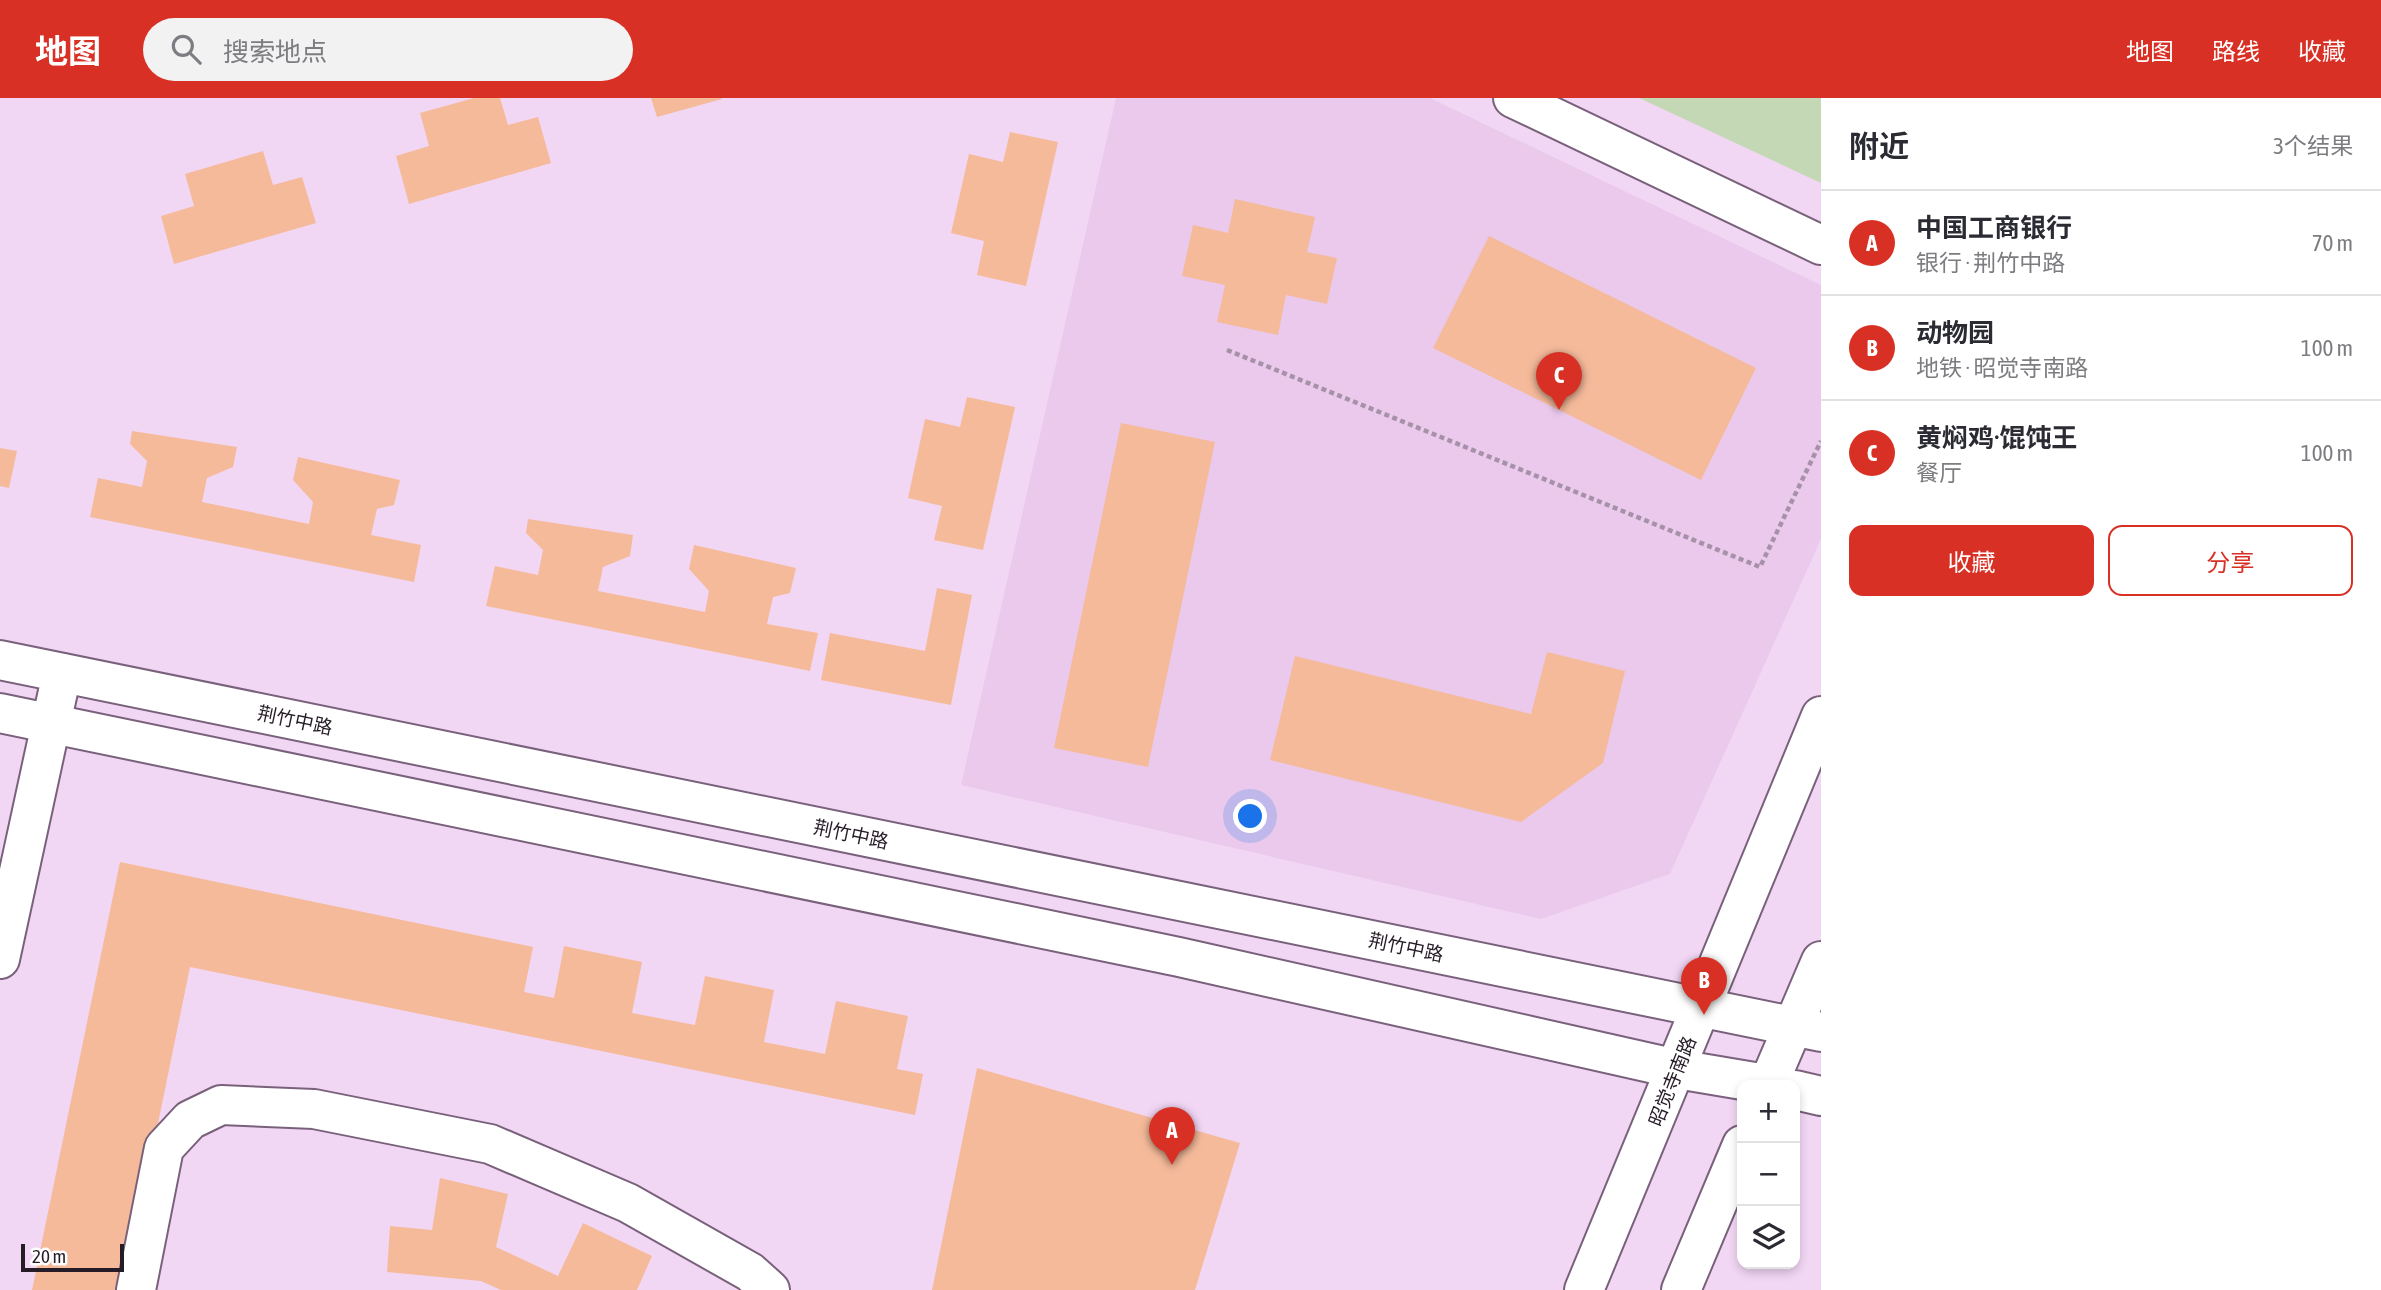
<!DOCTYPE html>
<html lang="zh">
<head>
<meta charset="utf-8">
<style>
  body { margin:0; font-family:"Asap Condensed","Noto Sans SC",sans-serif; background:#f2f2f3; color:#2b2b33 }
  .controls { position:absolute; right:21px; bottom:21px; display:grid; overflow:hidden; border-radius:14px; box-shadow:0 4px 10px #0003 }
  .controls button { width:63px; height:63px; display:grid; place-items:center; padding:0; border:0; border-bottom:2px solid #e1e1e2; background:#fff; color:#2b2b33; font:35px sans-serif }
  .scale { position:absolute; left:21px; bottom:18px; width:103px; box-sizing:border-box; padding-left:7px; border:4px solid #261c27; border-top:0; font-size:19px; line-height:24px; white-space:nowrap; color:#261c27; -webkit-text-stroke:5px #fff; paint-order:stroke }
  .you { position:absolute; left:1251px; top:719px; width:24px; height:24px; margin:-18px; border:5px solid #fff; border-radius:50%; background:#1a73e8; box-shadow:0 0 0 10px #1a73e833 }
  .badge { display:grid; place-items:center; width:46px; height:46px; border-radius:50%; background:#d93025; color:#fff; font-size:23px; font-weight:700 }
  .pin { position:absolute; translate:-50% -58px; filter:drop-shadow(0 2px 4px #0008) }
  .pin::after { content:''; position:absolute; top:37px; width:24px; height:21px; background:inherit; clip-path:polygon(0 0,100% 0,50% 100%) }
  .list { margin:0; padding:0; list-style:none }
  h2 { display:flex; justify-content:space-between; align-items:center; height:91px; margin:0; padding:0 28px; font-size:30px }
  h2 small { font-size:23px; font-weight:400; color:#7c7c81 }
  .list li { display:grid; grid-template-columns:46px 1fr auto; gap:21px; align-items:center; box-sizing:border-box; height:105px; padding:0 28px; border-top:2px solid #e1e1e2 }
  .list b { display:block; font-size:26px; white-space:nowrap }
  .list p { margin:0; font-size:23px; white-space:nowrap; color:#7c7c81 }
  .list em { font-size:23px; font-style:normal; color:#7c7c81 }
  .actions { display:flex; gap:14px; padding:21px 28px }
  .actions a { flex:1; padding:16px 0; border:2px solid #d93025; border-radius:14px; text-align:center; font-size:24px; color:#d93025 }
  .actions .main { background:#d93025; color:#fff }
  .icon { flex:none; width:38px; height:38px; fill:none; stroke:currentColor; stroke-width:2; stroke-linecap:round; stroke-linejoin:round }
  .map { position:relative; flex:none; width:1821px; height:1192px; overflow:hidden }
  header { display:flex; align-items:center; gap:42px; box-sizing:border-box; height:98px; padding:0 35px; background:#d93025; color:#fff }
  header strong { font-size:33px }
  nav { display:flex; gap:38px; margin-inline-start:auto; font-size:24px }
  .search { width:490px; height:63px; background:#f2f2f3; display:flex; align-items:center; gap:18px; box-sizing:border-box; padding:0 24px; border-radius:38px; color:#7c7c81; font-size:26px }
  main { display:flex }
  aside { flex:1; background:#fff }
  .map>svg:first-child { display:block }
</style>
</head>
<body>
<header>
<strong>地图</strong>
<div class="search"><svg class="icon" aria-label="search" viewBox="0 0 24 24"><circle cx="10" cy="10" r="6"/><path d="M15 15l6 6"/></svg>搜索地点</div>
<nav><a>地图</a><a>路线</a><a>收藏</a></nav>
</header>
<main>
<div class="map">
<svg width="1821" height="1192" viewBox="0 0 1821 1192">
  <rect width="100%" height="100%" fill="#f2d7f5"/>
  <!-- built -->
  <path fill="#eac9ed" d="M1116,0H1430L1821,187V441L1670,776L1541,821L961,687Z"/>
  <!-- green -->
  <path fill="#c4d8b6" d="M1639,0H1821V85Z"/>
  <!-- building -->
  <path fill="#f5ba9a" d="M474,0H500L508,27L538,19L551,65L409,106L396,58L429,48L420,15Z
    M651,0H721L722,1L657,19Z
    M1010,34L1058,44L1026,188L977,177L984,143L951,135L969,56L1003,64Z
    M263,53L273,87L302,79L316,125L174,166L161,118L194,108L185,76Z
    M1235,101L1315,119L1307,154L1337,160L1327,206L1286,197L1278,237L1217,224L1225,187L1182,178L1193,127L1228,135Z
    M1489,138L1756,270L1701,382L1433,250Z
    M967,299L1015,309L983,452L934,442L942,408L908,400L925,321L960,329Z
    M1121,325L1215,344L1148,669L1054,650Z
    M132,333L237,349L233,369L207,380L202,404L309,426L313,404L293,382L298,359L400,382L394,407L377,411L371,437L421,447L414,484L90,419L98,380L142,389L147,363L130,346Z
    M0,350L17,353L9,390L0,388Z
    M528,421L633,437L630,458L603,469L598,493L705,514L709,493L689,471L694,447L796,470L790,495L773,499L767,526L818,535L810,573L486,508L495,468L538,477L543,452L526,435Z
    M937,490L972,497L951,607L821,582L830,535L925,553Z
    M1547,554L1625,573L1603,665L1521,724L1270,662L1295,558L1531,616Z
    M120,764L533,849L524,894L554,900L564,848L642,864L632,915L695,927L705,878L774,892L764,944L825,956L836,903L908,918L897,971L923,976L915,1017L190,869L124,1192H32Z
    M977,970L1240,1045L1195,1192H932Z
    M440,1080L508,1096L496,1149L558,1178L583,1125L652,1158L637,1192H501L481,1183L387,1174L390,1128L432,1132Z"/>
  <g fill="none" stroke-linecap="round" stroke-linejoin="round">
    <defs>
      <path id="minor" d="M1513,0L1821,147
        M0,861L62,575
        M136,1192L164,1050L190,1022L221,1007L314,1011L490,1046L628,1105L750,1174L770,1192"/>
      <path id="major" d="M0,562L1821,934
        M0,615L1179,859L1677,971L1772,987
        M1768,987L1821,863
        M1795,992L1821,998
        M1584,1192L1821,618
        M1681,1192L1742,1047"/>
    </defs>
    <!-- minor casing -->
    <use href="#minor" stroke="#79617b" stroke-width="42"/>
    <!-- major casing -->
    <use href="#major" stroke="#79617b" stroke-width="42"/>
    <!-- path -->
    <path stroke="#a691a8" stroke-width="4.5" stroke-dasharray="5 3.5" stroke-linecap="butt" d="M1227,252L1760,469L1821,343"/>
    <!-- minor -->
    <use href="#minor" stroke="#fff" stroke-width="38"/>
    <!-- major -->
    <use href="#major" stroke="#fff" stroke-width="38"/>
  </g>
  <g text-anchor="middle" stroke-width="5" stroke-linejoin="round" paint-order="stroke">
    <!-- street labels -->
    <g font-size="19" fill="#261c27" stroke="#fff">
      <text transform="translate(295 622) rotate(12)" y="7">荆竹中路</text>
      <text transform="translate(851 736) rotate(12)" y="7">荆竹中路</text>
      <text transform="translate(1406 849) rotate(12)" y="7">荆竹中路</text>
      <text transform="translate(1672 983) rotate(-68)" y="7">昭觉寺南路</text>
    </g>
  </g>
</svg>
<div class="controls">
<button>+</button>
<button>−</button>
<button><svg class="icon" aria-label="layers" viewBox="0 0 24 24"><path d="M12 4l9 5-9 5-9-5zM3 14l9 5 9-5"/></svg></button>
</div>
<div class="scale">20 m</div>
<div class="you"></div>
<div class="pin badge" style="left:1172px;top:1067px">A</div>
<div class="pin badge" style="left:1704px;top:917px">B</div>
<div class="pin badge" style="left:1559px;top:312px">C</div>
</div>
<aside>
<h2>附近<small>3个结果</small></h2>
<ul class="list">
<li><span class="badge">A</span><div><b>中国工商银行</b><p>银行 · 荆竹中路</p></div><em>70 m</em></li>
<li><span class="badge">B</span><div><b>动物园</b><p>地铁 · 昭觉寺南路</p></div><em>100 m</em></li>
<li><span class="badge">C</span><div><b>黄焖鸡·馄饨王</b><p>餐厅</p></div><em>100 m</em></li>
</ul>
<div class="actions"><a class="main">收藏</a><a>分享</a></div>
</aside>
</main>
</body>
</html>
